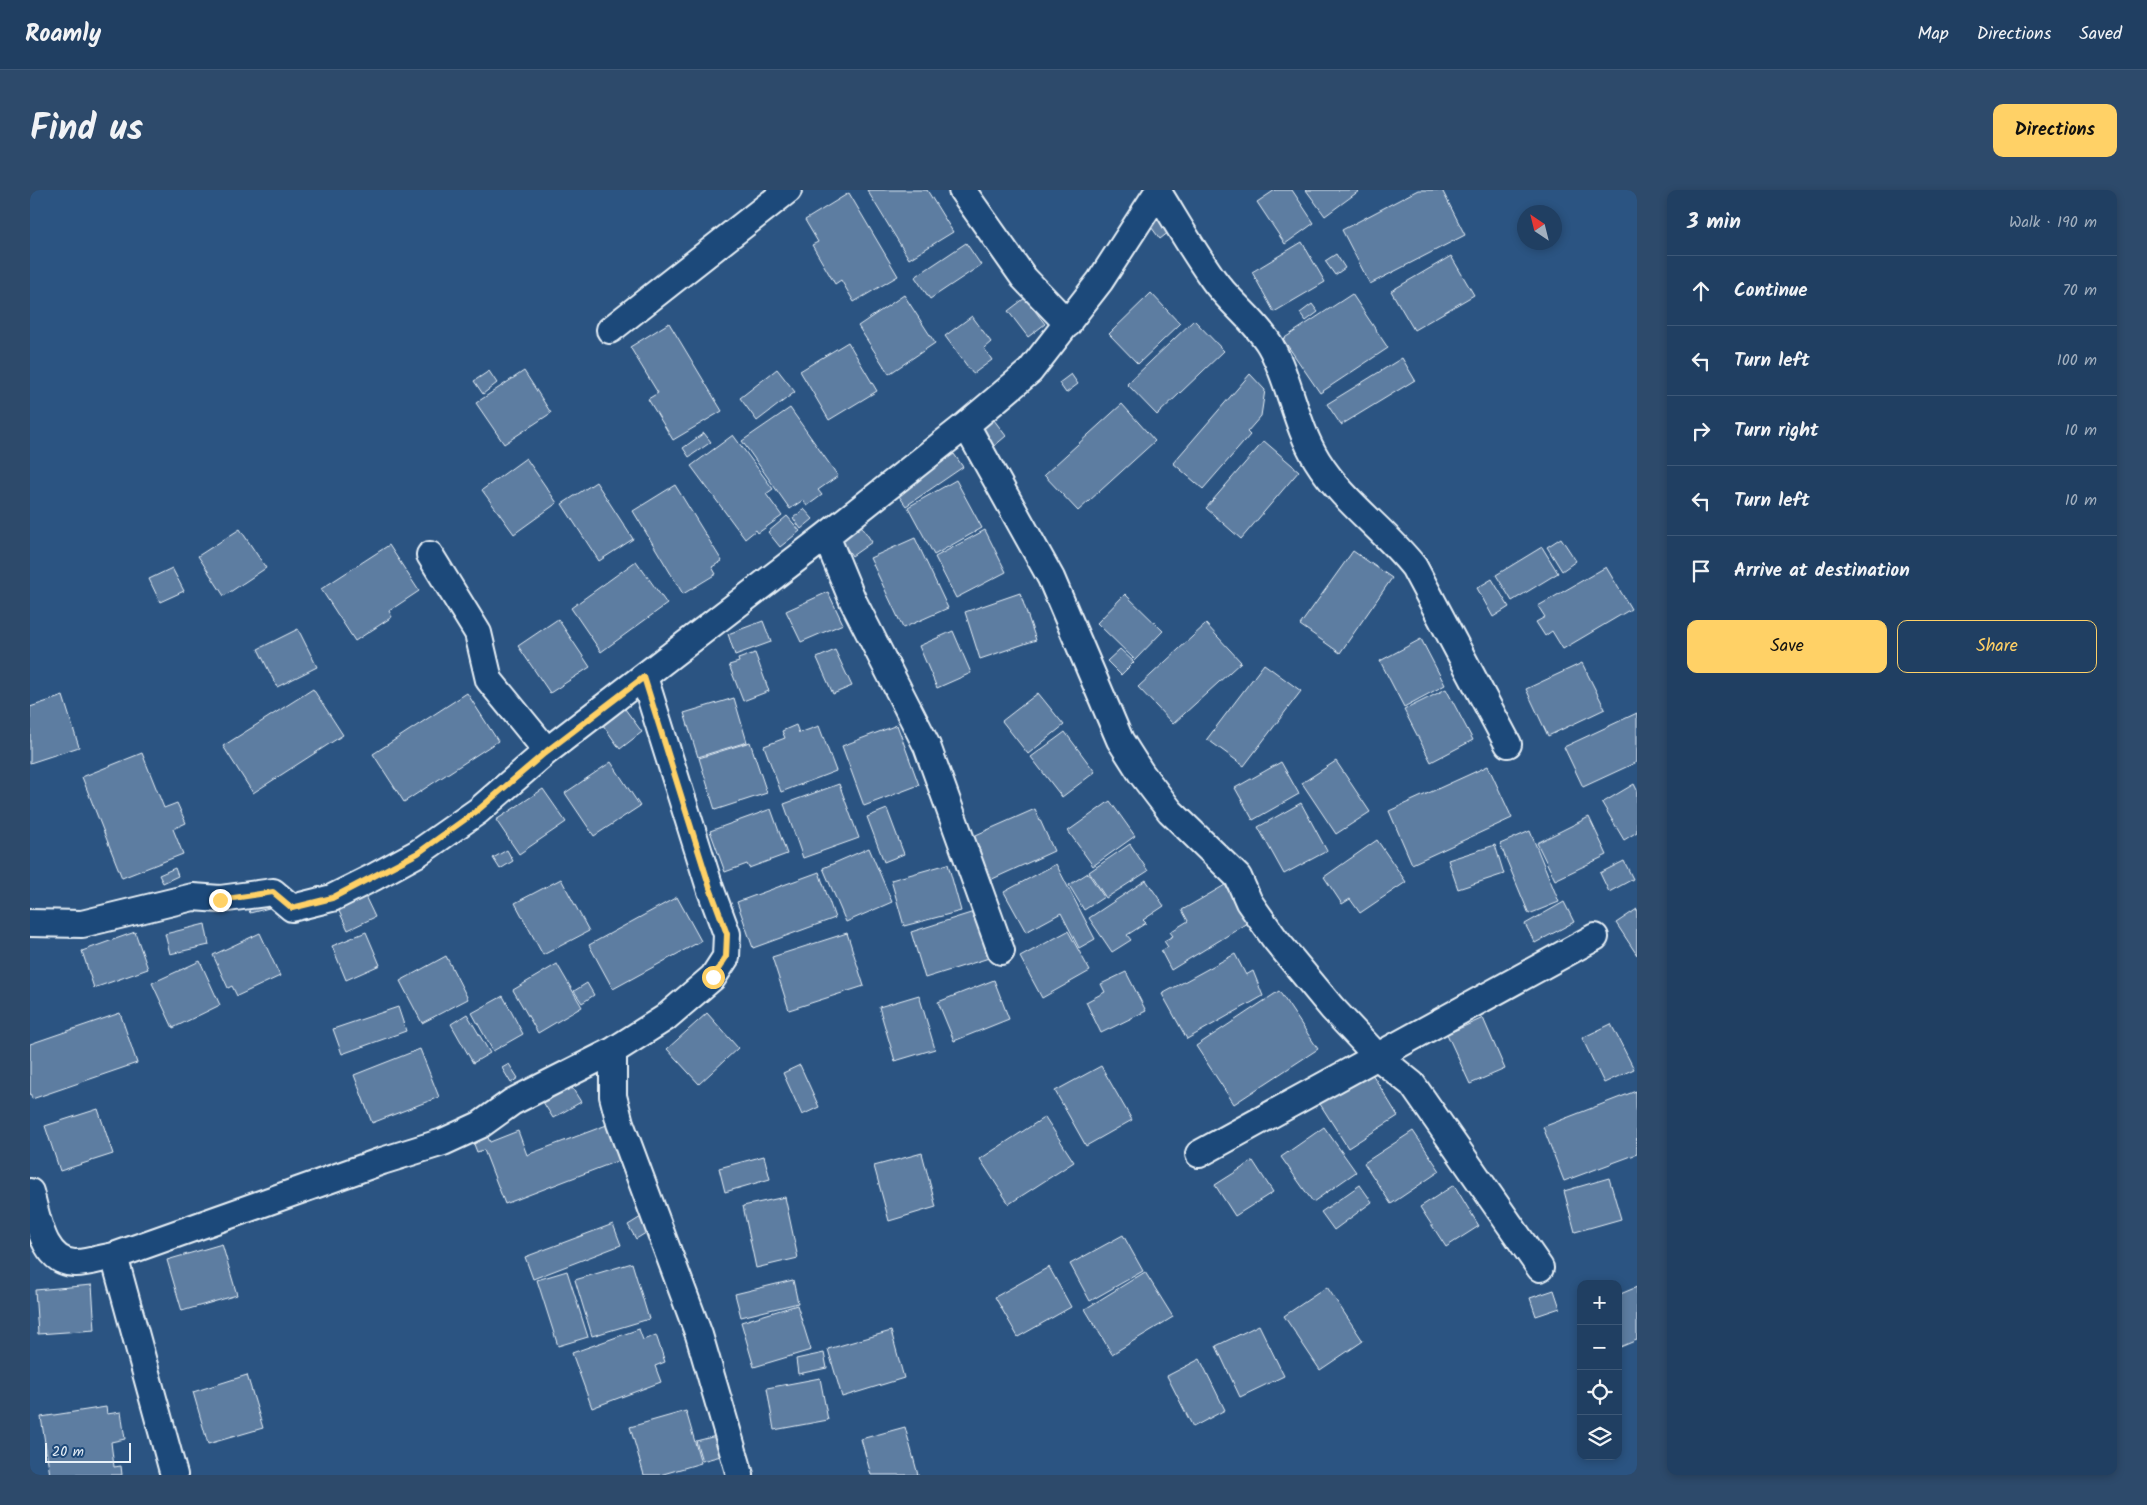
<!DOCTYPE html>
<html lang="en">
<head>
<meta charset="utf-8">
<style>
  body { margin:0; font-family:Kalam,sans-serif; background:#2d4a6b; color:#f1f3f6 }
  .controls { position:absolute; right:15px; bottom:15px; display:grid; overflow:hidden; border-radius:10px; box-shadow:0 2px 8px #0003 }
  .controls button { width:45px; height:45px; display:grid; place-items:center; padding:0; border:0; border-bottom:1px solid #3d5877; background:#203f62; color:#f1f3f6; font:25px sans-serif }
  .compass { position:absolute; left:1487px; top:15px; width:45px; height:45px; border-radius:50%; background:#203f62; box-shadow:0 2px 8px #0003; rotate:325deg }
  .scale { position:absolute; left:15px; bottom:12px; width:86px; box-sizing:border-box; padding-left:5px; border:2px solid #e8f1f8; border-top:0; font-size:14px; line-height:18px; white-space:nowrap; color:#e8f1f8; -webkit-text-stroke:4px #1f4a7a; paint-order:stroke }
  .stop { position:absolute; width:15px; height:15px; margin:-11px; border:4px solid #ffd166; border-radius:50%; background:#fff }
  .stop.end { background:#ffd166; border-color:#fff; box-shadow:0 1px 5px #0008 }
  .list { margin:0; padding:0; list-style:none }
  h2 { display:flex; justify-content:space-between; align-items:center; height:65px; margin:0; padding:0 20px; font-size:21px }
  h2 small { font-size:16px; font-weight:400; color:#a2afbe }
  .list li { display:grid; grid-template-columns:32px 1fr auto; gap:15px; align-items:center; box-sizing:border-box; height:70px; padding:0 20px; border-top:1px solid #3d5877 }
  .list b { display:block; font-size:19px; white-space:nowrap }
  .list em { font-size:16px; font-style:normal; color:#a2afbe }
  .actions { display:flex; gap:10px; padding:15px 20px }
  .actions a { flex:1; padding:11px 0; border:1px solid #ffd166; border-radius:10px; text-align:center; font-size:18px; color:#ffd166 }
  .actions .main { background:#ffd166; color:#111 }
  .icon { flex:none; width:28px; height:28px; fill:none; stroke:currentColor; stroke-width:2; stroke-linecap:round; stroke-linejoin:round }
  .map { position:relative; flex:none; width:1607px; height:1285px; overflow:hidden; border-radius:10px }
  header { display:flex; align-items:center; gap:30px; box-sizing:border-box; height:70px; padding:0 25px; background:#203f62; border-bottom:1px solid #3d5877 }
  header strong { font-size:24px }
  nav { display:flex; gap:28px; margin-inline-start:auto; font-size:18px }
  .intro { display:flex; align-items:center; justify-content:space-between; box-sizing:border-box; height:120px; padding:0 30px }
  h1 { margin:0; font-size:35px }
  .button { padding:12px 22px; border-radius:10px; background:#ffd166; color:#111; font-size:18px; font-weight:700 }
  main { display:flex; gap:30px; padding:0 30px }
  aside { flex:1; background:#203f62; border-radius:10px; box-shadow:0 2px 8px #0003 }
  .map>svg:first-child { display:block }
</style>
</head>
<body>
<header>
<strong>Roamly</strong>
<nav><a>Map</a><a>Directions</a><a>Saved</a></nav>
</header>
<div class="intro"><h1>Find us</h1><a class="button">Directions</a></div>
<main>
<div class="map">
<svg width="1607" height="1285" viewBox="0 0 1607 1285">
  <rect width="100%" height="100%" fill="#2b5482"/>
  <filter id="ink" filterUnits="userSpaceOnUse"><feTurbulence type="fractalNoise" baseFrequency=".02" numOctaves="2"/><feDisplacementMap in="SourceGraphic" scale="10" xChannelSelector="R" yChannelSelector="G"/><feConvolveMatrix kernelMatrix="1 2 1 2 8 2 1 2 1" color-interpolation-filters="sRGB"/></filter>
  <g filter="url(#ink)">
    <!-- building -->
    <path fill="#5d7da1" stroke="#e8f1f8" d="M837,0H897L923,42L879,69Z
      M1245,0H1262L1284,33L1255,54L1227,12Z
      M1276,0H1328L1329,1L1295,26Z
      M1388,0H1412L1435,45L1340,94L1312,40Z
      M819,3L868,86L824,112L811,90L805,94L782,55L788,52L775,30Z
      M1125,23L1139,42L1130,49L1116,30Z
      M1272,52L1295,92L1244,122L1222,82Z
      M936,53L951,75L900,109L885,87Z
      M1306,64L1315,78L1305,85L1295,71Z
      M1421,66L1444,105L1384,140L1361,101Z
      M1121,103L1150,134L1108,174L1079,144Z
      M1322,104L1358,158L1290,203L1253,149Z
      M874,105L905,153L859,184L828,136Z
      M995,108L1015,134L998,147L978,121Z
      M1282,114L1288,122L1276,131L1270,123Z
      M942,126L961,152L954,158L962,170L943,184L915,146Z
      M1164,130L1194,161L1127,225L1097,194Z
      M639,133L692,221L643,250L618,209L628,203L600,157Z
      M818,152L847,201L799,230L770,181Z
      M1372,168L1385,190L1311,235L1297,214Z
      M747,179L765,202L727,231L710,208Z
      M459,181L467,193L453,204L444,191Z
      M494,181L521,223L474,254L446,213Z
      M1041,184L1048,194L1036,203L1029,193Z
      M1220,184L1235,200L1231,226L1217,242L1220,245L1173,299L1143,273Z
      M1092,214L1125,251L1048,321L1014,285Z
      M760,218L808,286L788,300L792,305L777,316L773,310L760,319L712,251Z
      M958,222L976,246L963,257L945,232Z
      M674,243L681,252L659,267L653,258Z
      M703,245L743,299L736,304L752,326L728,343L726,340L715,349L661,276Z
      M1234,251L1269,281L1211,349L1176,318Z
      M924,264L933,277L876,316L867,303Z
      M496,268L527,313L484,344L452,300Z
      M926,290L952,338L904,365L878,317Z
      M566,292L603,349L569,371L532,314Z
      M645,295L692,371L682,377L686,384L653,404L603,321Z
      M774,319L783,329L771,339L763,328Z
      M757,326L770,341L750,357L738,342Z
      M830,334L842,352L822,366L809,347Z
      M210,339L236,378L194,406L168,366Z
      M955,340L976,382L926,408L905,367Z
      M885,348L918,418L873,438L840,368Z
      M1531,348L1546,371L1532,381L1517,357Z
      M359,355L389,401L359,421L362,427L325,451L291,399Z
      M1512,357L1528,383L1482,411L1466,385Z
      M1323,361L1362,388L1310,463L1270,435Z
      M606,371L637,414L571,462L541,418Z
      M1576,377L1601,419L1533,459L1522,441L1515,446L1506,432L1515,427L1508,416Z
      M142,378L154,401L130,412L119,389Z
      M1462,389L1479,417L1463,427L1447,398Z
      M798,402L813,434L771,452L756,421Z
      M990,403L1006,450L950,469L935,422Z
      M1095,404L1133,441L1105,470L1067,433Z
      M528,429L560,477L520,503L488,456Z
      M733,431L741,452L705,465L698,444Z
      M1176,434L1211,472L1143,534L1108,497Z
      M268,439L287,477L247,497L228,459Z
      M923,441L941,483L907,498L889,456Z
      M1391,449L1415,495L1374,517L1350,471Z
      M1090,459L1104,472L1091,485L1077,471Z
      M805,460L822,496L803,504L787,468Z
      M725,463L739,501L713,511L699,475L709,472L708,469Z
      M1552,473L1575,519L1518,546L1496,499Z
      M1234,474L1271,501L1214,576L1177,549Z
      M283,499L313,545L223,603L193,556Z
      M1416,499L1443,550L1401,572L1374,520Z
      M437,503L468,551L374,612L343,564Z
      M1008,503L1034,535L998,564L972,531Z
      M33,506L49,557L0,573V517Z
      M704,508L717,552L668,567L654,523Z
      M595,519L612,542L590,559L573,535Z
      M1607,523V572L1553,597L1534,557Z
      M766,535L769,543L789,536L806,581L751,602L734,556L755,548L752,541Z
      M867,535L889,595L834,616L812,556Z
      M1035,542L1065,582L1032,607L1001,567Z
      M720,552L737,603L685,620L669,568Z
      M112,563L134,618L147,613L156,633L143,639L153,664L92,688L52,587Z
      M1306,571L1340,622L1306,644L1272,593Z
      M581,572L610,616L564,646L535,603Z
      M1251,572L1269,604L1223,630L1205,598Z
      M1458,576L1482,628L1382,674L1359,621Z
      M809,594L829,648L773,668L754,614Z
      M1604,594L1607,600V642L1594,650L1572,613Z
      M513,599L536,632L489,664L466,630Z
      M1080,611L1105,646L1063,676L1038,641Z
      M1271,613L1297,661L1254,684L1228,637Z
      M741,619L757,664L719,678L717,674L695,682L680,641Z
      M857,619L874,664L854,672L837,627Z
      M1005,619L1024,661L958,691L939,648Z
      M1559,627L1577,665L1525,690L1507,653Z
      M1500,641L1529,712L1499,724L1470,654Z
      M1347,650L1376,692L1330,723L1320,709L1312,714L1294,687Z
      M1100,654L1118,681L1076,708L1059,682Z
      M1465,655L1474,684L1428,699L1418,670Z
      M839,658L862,712L816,732L793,678Z
      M477,660L483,671L470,679L463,668Z
      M1594,671L1603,689L1579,702L1570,683Z
      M918,674L931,721L874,736L861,690Z
      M1026,674L1065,749L1049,758L1031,723L996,742L974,702Z
      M145,678L148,686L133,693L129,685Z
      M789,682L805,728L723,758L707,712Z
      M1058,683L1074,707L1054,720L1039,695Z
      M531,689L559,741L513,765L485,713Z
      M1116,690L1134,716L1113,730L1116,733L1097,745L1101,750L1082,762L1059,728Z
      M1195,695L1218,733L1141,780L1131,761L1138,757L1134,751L1143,746L1140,742L1158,731L1152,720Z
      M334,704L345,727L318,740L307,717Z
      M647,707L671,751L583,799L559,755Z
      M236,709L239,718L220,723L217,714Z
      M1534,712L1544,732L1505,753L1495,734Z
      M1607,719V765L1586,733Z
      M944,722L959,768L895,788L881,742Z
      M175,734L179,755L140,764L135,744Z
      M1038,741L1060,781L1012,808L990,767Z
      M105,742L118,779L64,798L52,761Z
      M336,742L350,775L316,790L302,756Z
      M230,743L250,786L207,806L202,796L198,798L183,765Z
      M817,743L834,796L759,820L742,767Z
      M1205,764L1216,785L1223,781L1233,806L1157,849L1132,804Z
      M416,766L438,809L392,833L370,791Z
      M170,771L190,815L143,838L122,793Z
      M527,774L552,817L508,843L483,800Z
      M1096,782L1116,821L1071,843L1056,812L1075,802L1071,794Z
      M964,790L979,829L924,851L908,812Z
      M557,793L564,805L552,813L544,801Z
      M1249,801L1288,859L1204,914L1166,856Z
      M889,805L905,859L865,871L849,817Z
      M473,806L493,844L463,861L442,823Z
      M368,817L376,841L312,864L303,839Z
      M90,823L107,873L2,909L0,902V854Z
      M677,823L708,858L669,894L637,859Z
      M437,824L460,863L443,873L421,834Z
      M1453,828L1475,879L1440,894L1417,844Z
      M1581,834L1604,879L1574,893L1552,848Z
      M390,859L409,907L342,933L324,885Z
      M479,874L488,888L481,893L472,878Z
      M770,875L789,917L772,925L753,883Z
      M1071,876L1102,930L1056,956L1025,901Z
      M1341,882L1368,926L1318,958L1290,914Z
      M541,896L551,912L523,928L513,912Z
      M1606,901L1607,964L1534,991L1513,937Z
      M68,919L83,964L30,981L15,936Z
      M1015,927L1044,972L979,1014L950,969Z
      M582,933L595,968L475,1014L454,960L447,962L442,949L456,943L460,952L488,941L497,965Z
      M1294,937L1326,982L1283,1012L1251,967Z
      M1383,941L1410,981L1361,1014L1334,973Z
      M892,963L906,1017L859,1031L844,976Z
      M734,966L740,989L695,1002L689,978Z
      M1223,971L1243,1002L1205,1026L1185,995Z
      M1579,988L1591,1029L1545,1042L1534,1001Z
      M1330,995L1342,1012L1304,1040L1291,1022Z
      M1424,995L1449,1036L1416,1057L1390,1017Z
      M755,1007L768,1068L726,1078L713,1016Z
      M611,1027L619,1041L606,1049L598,1035Z
      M583,1034L591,1055L503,1089L495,1067Z
      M1093,1045L1113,1081L1060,1111L1040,1074Z
      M192,1054L207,1105L152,1121L137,1070Z
      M602,1073L619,1129L562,1146L545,1090Z
      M1019,1077L1041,1117L988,1147L965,1107Z
      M537,1081L558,1147L528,1156L507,1090Z
      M1115,1082L1143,1127L1082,1164L1055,1119Z
      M763,1090L768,1113L711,1127L705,1104Z
      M62,1095L65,1140L8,1144L5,1100Z
      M1297,1097L1333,1151L1290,1180L1254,1126Z
      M1607,1097V1150L1588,1158V1105Z
      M1524,1100L1530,1118L1506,1126L1500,1108Z
      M767,1115L781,1160L724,1177L711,1132Z
      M1229,1135L1254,1186L1210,1207L1186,1156Z
      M609,1139L613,1150L626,1145L635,1172L625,1176L631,1192L562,1218L542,1163Z
      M861,1141L874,1188L812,1207L798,1159Z
      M794,1163L797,1178L768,1184L766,1169Z
      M1170,1169L1195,1220L1163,1237L1137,1186Z
      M217,1185L233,1238L178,1254L163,1202Z
      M790,1188L798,1230L744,1240L737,1198Z
      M76,1217L77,1224L91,1222L95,1249L81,1252L84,1277L91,1276L92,1285H20L11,1227Z
      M656,1221L671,1273L630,1285H614L600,1237Z
      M875,1237L888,1285H841L831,1249Z
      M686,1246L691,1266L672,1271L666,1251Z"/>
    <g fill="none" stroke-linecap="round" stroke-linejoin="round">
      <defs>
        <path id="minor" d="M932,0L994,88L1038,134
          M1128,2C1146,31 1163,61 1183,89C1199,112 1225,130 1240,155C1260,190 1265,234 1287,270C1313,312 1354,339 1384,377L1478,554
          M580,140L758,0
          M936,235L1021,388L1090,550L1111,583L1140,621L1208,687L1219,712L1245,749L1302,818L1347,866L1382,894L1510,1078
          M796,346L823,411L897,556L971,761
          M400,365L448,443L459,490L517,561
          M0,733L52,734L163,707L190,709L243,702L262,718L302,708L344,687L388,663L448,621L517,561L796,346L936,235L1000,181L1070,91L1129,0
          M583,861V906L590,933L669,1145L710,1285
          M1169,964L1565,747
          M0,1002C7,1026 13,1074 46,1073C58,1073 72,1068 84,1066L352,971L413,952L450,935L482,912L583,861L635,828L683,787L696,767L697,744L680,698L614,487
          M84,1066L144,1285"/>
      </defs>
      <!-- minor casing -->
      <use href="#minor" stroke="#e8f1f8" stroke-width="30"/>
      <!-- minor -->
      <use href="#minor" stroke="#1f4a7a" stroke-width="26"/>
    </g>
  </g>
  <g fill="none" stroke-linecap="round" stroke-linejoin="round" filter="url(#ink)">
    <!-- route -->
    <path stroke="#ffd166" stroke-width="6" d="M190,710L243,702L262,718L302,708L388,663L448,620L517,561L614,487L680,698L697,744L696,767L683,787"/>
  </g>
</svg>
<div class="controls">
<button>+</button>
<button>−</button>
<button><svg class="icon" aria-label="locate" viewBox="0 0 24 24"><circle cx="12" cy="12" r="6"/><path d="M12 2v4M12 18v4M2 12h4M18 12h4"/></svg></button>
<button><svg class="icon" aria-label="layers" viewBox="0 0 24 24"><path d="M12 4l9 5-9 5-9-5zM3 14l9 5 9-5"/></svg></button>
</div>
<svg class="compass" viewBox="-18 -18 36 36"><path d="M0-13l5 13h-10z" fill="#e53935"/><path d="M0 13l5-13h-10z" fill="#a2afbe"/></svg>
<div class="scale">20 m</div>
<div class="stop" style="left:683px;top:787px"></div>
<div class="stop end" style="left:190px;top:710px"></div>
</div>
<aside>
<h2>3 min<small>Walk · 190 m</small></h2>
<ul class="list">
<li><svg class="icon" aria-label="ahead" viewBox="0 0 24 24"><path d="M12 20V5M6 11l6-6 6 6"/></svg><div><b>Continue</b></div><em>70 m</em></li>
<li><svg class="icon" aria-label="left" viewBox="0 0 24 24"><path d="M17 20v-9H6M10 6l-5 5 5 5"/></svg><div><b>Turn left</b></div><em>100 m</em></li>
<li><svg class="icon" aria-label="right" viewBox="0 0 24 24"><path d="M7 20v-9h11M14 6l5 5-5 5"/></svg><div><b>Turn right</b></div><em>10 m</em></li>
<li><svg class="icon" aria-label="left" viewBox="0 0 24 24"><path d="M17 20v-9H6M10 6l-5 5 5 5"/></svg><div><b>Turn left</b></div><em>10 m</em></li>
<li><svg class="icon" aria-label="arrive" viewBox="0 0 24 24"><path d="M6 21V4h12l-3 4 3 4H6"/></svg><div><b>Arrive at destination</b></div></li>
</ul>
<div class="actions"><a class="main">Save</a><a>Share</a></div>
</aside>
</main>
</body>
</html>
